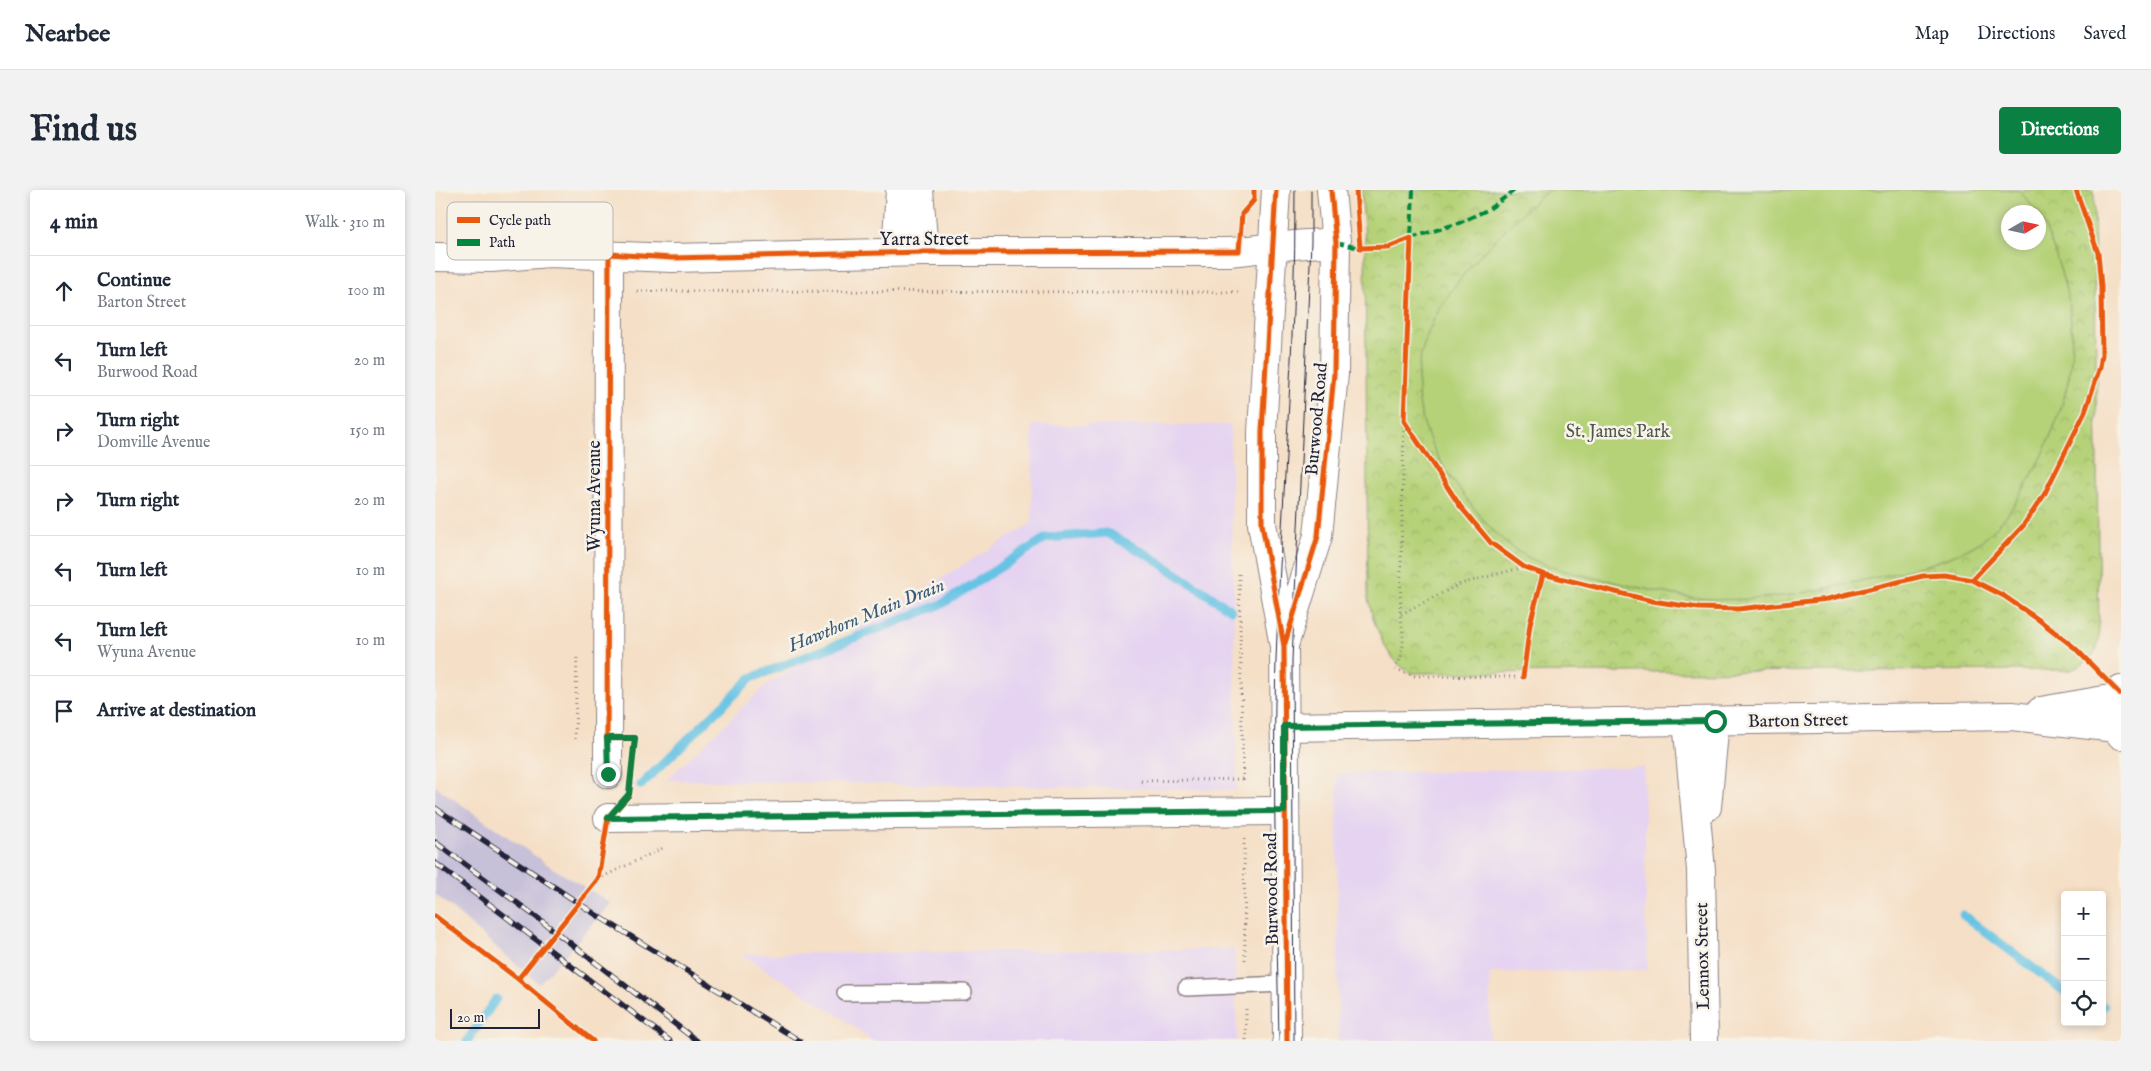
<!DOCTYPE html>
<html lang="en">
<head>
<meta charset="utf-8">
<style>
  body { margin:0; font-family:"IM FELL English",serif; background:#f2f2f3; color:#1f2937 }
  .controls { position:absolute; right:15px; bottom:15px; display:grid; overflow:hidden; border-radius:5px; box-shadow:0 2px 8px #0003 }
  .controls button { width:45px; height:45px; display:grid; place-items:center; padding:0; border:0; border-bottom:1px solid #e0e1e3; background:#fff; color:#1f2937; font:25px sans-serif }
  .compass { position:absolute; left:1566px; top:15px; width:45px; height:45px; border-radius:50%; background:#fff; box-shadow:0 2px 8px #0003; rotate:81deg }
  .scale { position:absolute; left:15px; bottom:12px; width:90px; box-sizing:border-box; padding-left:5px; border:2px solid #22223b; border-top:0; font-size:14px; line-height:18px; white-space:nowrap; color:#22223b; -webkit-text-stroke:4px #f7f3e8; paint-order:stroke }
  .stop { position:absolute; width:15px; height:15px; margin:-11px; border:4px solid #0b8043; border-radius:50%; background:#fff }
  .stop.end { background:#0b8043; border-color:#fff; box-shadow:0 1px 5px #0008 }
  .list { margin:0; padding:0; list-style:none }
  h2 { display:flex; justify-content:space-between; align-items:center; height:65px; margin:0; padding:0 20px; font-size:21px }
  h2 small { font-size:16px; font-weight:400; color:#747a83 }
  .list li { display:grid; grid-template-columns:32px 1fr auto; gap:15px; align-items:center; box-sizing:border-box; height:70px; padding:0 20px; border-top:1px solid #e0e1e3 }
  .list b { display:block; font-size:19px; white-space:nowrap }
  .list p { margin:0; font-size:16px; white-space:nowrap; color:#747a83 }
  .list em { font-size:16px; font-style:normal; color:#747a83 }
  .icon { flex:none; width:28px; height:28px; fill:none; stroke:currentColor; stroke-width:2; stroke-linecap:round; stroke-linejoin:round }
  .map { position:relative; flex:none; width:1686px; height:851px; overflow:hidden; border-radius:5px }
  header { display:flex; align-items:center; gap:30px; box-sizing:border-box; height:70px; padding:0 25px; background:#fff; border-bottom:1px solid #e0e1e3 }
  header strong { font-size:24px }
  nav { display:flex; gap:28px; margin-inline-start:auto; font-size:18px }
  .intro { display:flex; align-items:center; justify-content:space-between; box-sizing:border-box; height:120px; padding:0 30px }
  h1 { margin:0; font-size:35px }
  .button { padding:12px 22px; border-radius:5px; background:#0b8043; color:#fff; font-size:18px; font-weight:700 }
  main { display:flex; gap:30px; padding:0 30px }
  aside { flex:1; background:#fff; border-radius:5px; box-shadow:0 2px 8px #0003 }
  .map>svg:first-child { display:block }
</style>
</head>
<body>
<header>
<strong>Nearbee</strong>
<nav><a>Map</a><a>Directions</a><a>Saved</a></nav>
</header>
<div class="intro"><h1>Find us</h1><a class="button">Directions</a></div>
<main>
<aside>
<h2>4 min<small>Walk · 310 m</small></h2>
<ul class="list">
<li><svg class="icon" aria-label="ahead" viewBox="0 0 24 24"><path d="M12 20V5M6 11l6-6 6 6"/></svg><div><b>Continue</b><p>Barton Street</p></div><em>100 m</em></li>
<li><svg class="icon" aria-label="left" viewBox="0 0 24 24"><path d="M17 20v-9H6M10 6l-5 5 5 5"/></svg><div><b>Turn left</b><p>Burwood Road</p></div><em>20 m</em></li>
<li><svg class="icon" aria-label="right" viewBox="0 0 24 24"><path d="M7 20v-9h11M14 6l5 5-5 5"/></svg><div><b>Turn right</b><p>Domville Avenue</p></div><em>150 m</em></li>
<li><svg class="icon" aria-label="right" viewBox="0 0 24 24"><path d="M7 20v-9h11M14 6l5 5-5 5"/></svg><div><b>Turn right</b></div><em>20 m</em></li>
<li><svg class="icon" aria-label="left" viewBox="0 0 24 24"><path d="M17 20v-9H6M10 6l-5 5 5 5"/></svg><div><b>Turn left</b></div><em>10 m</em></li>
<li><svg class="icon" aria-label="left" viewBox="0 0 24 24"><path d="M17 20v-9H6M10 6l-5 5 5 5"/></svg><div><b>Turn left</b><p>Wyuna Avenue</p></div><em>10 m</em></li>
<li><svg class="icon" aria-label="arrive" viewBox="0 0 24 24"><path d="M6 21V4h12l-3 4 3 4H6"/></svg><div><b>Arrive at destination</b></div></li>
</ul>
</aside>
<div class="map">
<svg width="1686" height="851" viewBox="0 0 1686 851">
  <defs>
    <pattern id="park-crowns" width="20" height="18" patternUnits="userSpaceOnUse" patternTransform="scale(1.25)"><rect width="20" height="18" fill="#b5d278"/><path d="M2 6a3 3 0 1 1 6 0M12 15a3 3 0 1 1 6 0" fill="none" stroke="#9bb469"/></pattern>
  </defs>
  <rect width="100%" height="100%" fill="#f7f3e8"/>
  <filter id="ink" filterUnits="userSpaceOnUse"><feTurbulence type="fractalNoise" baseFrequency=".02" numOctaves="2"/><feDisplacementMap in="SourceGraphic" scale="10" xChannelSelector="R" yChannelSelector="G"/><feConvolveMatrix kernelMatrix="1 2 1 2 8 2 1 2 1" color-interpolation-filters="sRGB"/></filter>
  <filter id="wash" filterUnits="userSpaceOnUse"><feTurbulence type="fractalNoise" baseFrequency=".0096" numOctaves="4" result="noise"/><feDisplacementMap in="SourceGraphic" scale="20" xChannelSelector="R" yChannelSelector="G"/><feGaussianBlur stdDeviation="1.12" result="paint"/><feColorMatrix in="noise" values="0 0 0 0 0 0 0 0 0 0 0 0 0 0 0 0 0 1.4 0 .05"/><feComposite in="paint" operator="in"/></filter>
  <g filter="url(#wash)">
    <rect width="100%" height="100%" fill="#f5dfc6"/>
    <!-- built -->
    <path fill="#e5d3f1" d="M597,235H795L802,600L232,590L331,495L597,333Z
      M1209,577L1212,780L1055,783V851H903L902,584Z
      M799,759L802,851H438L403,825L306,764Z"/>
    <!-- industrial -->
    <path fill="#c7c0d9" d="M0,596L116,677L176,713L104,794L0,704Z"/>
    <!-- park -->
    <path fill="url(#park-crowns)" stroke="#6c7a5a" fill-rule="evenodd" d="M926,0H1659L1664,450C1661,466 1651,474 1636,480L976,483C950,469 939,436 933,408L930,47ZM1574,22H1604V52H1574Z"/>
    <!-- garden -->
    <path fill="#b5d278" stroke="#6c7a5a" d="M1114,0H1584L1602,22H1574V52H1604V25C1613,42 1619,60 1625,79C1644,139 1640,189 1615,247C1600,281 1581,319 1554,345C1530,368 1467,382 1434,389C1379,402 1319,414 1262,408C1233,405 1203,397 1174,391C1147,385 1119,380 1094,368C1063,352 1042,323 1022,296C954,205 981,132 1053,57C1073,37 1092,17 1114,0Z"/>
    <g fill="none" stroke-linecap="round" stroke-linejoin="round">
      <!-- stream -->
      <path stroke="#66c3e4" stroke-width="9" d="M206,595L316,488L507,414L611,348L672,343L715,366L796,420
        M1528,725L1630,802
        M1667,816H1669
        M32,851L61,809"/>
    </g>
  </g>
  <g filter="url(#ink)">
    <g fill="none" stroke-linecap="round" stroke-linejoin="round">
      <defs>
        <path id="lane" d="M751,798L851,794
          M410,803L529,802"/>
        <path id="street" d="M484,0L489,62
          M461,62L465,0
          M0,67L56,68L114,63L237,68L489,62H794C830,59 866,52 901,53
          M1606,521L1681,508
          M1252,531L1266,680L1269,851
          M849,537L1577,526L1681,538
          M173,584L174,64
          M1272,617L1280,531
          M173,628L849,621"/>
        <path id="secondary" d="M1686,500C1674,514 1675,531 1686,545"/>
        <path id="primary" d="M841,0L827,242V334L849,456L852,851
          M850,452L883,346L899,184L901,53L896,0"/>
      </defs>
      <!-- lane casing -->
      <use href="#lane" stroke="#8c8080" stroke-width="18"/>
      <!-- street casing -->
      <use href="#street" stroke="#8c8080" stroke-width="30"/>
      <!-- secondary casing -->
      <use href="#secondary" stroke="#8c8080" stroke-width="30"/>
      <!-- primary casing -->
      <use href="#primary" stroke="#8c8080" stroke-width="30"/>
      <!-- path -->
      <path stroke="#8c8080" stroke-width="3" stroke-dasharray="1 4" stroke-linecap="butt" d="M202,101L804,102
        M969,231L965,424C969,444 971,461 960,479L980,486L1088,487
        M804,384L808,593
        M966,424L1025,394L1089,377
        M140,549L142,464
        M706,591L808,589
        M809,649L810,773
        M163,689L228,658
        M811,819V851"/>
      <!-- lane -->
      <use href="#lane" stroke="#fff" stroke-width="15"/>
      <!-- street -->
      <use href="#street" stroke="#fff" stroke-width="28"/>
      <!-- secondary -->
      <use href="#secondary" stroke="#fff" stroke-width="28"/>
      <!-- primary -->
      <use href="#primary" stroke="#fff" stroke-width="28"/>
      <!-- tram -->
      <path stroke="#22223b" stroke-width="1" d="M844,851C842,724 837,597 841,470C846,314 861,157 860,0
        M859,851L857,470L876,52V0"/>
      <defs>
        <path id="rail" d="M0,618L160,724L365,851
          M0,652L104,729L262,851
          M0,673L235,851"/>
      </defs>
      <!-- rail casing -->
      <use href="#rail" stroke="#22223b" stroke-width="5.5"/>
      <!-- rail -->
      <use href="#rail" stroke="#f7f3e8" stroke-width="4" stroke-dasharray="11" stroke-linecap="butt"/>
      <!-- quiet -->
      <path stroke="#00873e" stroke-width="4" stroke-dasharray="8 4" stroke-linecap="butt" d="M978,0L976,48L1024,33L1054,19L1080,0
        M901,53L925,58"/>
      <defs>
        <path id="cycleway" d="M841,0L827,242V334L849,456L852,851
          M921,0L925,58L953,57L976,48L969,231L1025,316L1056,353L1089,377L1108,384L1217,411L1264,418L1303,419L1393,409L1488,386L1510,385L1537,390L1569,406L1604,430L1640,458L1684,503
          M1537,390L1588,336L1609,305L1650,222L1665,177L1667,164L1666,97L1663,63L1641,0
          M850,453L883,346L899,184L901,53L896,0
          M1088,487L1095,434L1108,384
          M0,726L83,789L158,851
          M83,789L163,689L173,628L194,605L200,548H172L174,64L237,68L489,62L804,61L807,24L819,10V0"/>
      </defs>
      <!-- cycleway casing -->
      <use href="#cycleway" stroke="#f7f3e8" stroke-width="8"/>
      <!-- cycleway -->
      <use href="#cycleway" stroke="#e8590c" stroke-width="5"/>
    </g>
  </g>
  <g fill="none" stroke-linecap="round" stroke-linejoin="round" filter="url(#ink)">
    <!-- route -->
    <path stroke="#0b8043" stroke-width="6" d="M173,584L172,548H200L194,604L173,628L849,621V536L1280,531"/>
  </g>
  <g text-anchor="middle" stroke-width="5" stroke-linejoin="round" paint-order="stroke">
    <!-- street labels -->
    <g font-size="18" fill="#22223b" stroke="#f7f3e8">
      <text x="489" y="55">Yarra Street</text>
      <text transform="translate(881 229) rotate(-85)" y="6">Burwood Road</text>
      <text transform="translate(159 306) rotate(-90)" y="6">Wyuna Avenue</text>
      <text transform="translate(1363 530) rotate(-1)" y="6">Barton Street</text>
      <text transform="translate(836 699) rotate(-91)" y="6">Burwood Road</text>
      <text transform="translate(1267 766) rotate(-91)" y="6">Lennox Street</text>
    </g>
    <!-- park labels -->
    <g font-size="18" fill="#4e574d" stroke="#f7f3e8">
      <text x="1183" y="247">St. James Park</text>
    </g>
    <!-- water labels -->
    <g font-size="19" font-style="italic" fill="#3a5a76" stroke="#f7f3e8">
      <text transform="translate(431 424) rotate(-22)" y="7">Hawthorn Main Drain</text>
    </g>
  </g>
  <!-- legend -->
  <rect x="12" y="12" width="166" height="58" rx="8" fill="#f7f3e8" stroke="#b7b4b4" stroke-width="1"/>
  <rect x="22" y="27" width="23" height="6" fill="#e8590c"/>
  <rect x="22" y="49" width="23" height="7" fill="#00873e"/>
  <g font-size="14" fill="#22223b">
    <text x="54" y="35">Cycle path</text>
    <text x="54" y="57">Path</text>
  </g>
</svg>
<div class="controls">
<button>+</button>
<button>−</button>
<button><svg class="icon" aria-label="locate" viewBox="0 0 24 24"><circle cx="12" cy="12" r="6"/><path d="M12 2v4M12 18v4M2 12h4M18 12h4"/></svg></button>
</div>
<svg class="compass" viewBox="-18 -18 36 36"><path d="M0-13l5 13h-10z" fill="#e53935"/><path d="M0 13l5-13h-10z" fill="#747a83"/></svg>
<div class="scale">20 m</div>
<div class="stop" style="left:1280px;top:531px"></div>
<div class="stop end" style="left:173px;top:584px"></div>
</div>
</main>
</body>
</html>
